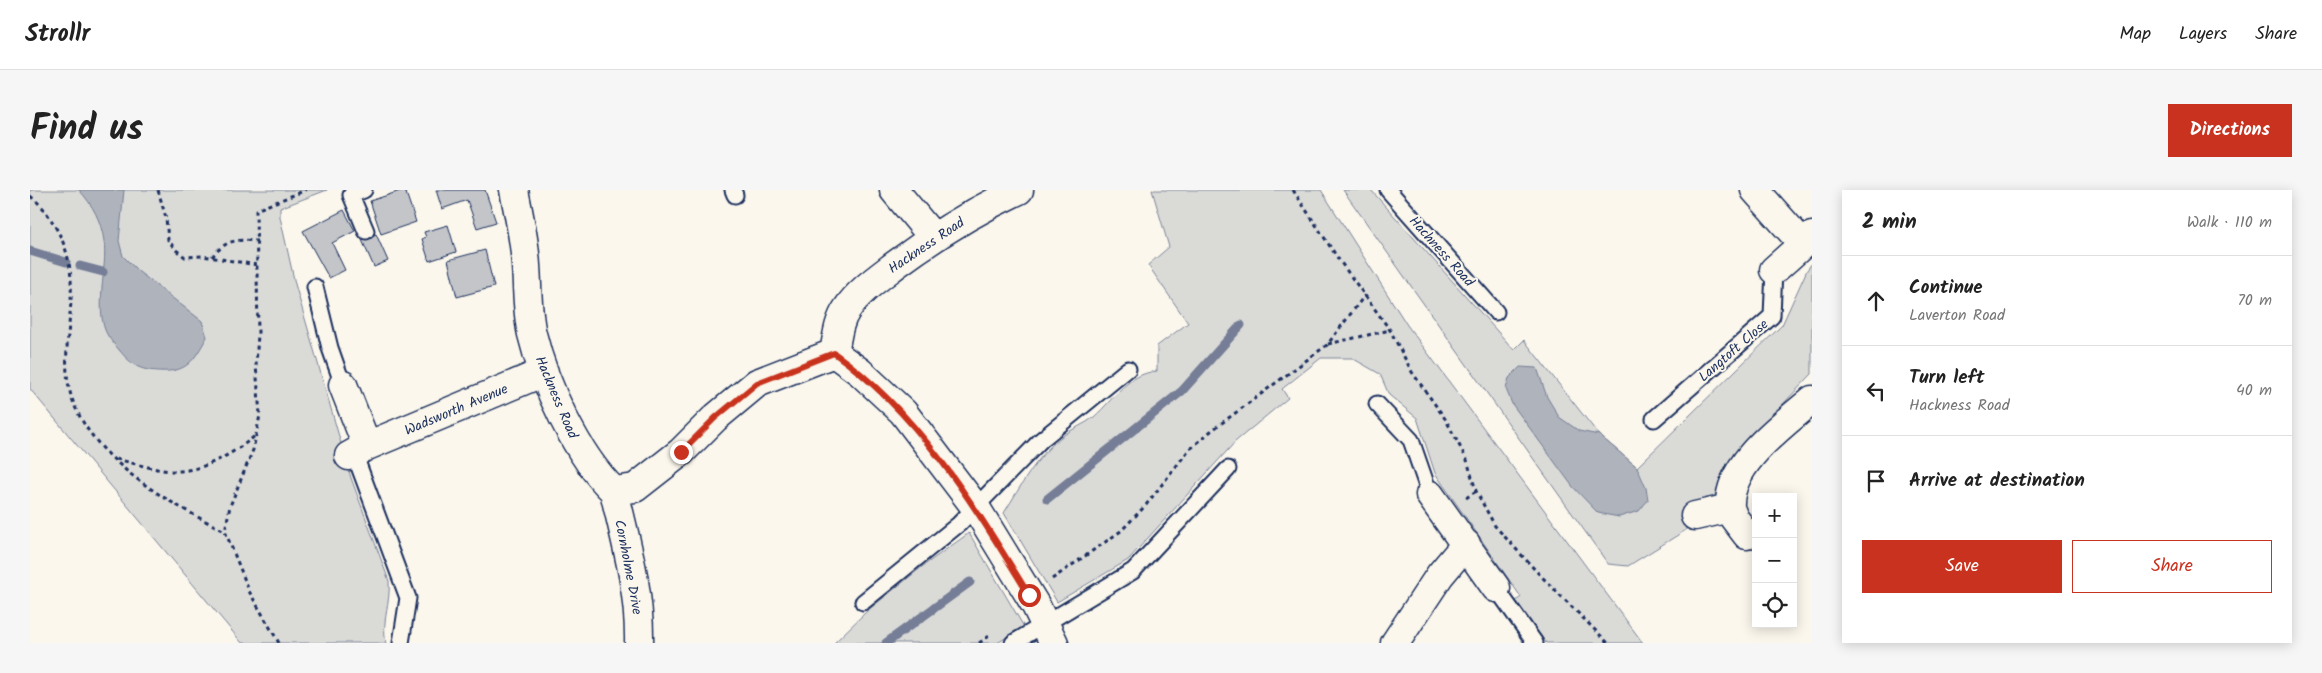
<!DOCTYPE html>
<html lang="en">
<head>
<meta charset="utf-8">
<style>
  body { margin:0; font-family:Kalam,sans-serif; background:#f6f6f6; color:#222 }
  .controls { position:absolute; right:15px; bottom:15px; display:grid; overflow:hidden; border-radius:0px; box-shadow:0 2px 12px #0003 }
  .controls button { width:45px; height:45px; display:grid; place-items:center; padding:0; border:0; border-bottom:1px solid #e0e0e0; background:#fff; color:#222; font:25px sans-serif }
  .stop { position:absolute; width:15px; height:15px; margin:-11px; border:4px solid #c8321e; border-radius:50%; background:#fff }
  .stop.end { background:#c8321e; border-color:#fff; box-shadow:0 1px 5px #0008 }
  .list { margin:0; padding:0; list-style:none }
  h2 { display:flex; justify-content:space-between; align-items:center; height:65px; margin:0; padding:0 20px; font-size:21px }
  h2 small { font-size:16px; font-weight:400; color:#767676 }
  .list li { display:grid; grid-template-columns:32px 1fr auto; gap:15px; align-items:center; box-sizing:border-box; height:90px; padding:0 20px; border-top:1px solid #e0e0e0 }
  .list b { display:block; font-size:19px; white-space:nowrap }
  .list p { margin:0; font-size:16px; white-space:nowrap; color:#767676 }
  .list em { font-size:16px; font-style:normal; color:#767676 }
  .actions { display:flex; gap:10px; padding:15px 20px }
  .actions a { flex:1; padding:11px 0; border:1px solid #c8321e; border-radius:0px; text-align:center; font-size:18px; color:#c8321e }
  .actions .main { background:#c8321e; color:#fff }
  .icon { flex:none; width:28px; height:28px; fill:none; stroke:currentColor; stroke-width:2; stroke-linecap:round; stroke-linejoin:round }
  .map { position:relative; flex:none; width:1782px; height:453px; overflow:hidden; border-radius:0px }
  header { display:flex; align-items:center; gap:30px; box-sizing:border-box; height:70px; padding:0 25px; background:#fff; border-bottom:1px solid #e0e0e0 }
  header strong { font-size:24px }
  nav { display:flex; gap:28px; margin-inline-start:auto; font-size:18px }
  .intro { display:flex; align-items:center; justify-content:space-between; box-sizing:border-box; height:120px; padding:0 30px }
  h1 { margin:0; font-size:35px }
  .button { padding:12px 22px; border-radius:0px; background:#c8321e; color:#fff; font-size:18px; font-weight:700 }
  main { display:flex; gap:30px; padding:0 30px }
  aside { flex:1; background:#fff; border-radius:0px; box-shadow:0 2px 12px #0003 }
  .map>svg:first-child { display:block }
</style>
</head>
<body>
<header>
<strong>Strollr</strong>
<nav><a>Map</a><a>Layers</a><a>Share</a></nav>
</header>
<div class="intro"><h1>Find us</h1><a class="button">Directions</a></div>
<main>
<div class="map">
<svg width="1782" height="453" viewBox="0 0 1782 453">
  <rect width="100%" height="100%" fill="#fbf7ec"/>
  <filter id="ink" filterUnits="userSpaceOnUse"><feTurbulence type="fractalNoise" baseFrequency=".02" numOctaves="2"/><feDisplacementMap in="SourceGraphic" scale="10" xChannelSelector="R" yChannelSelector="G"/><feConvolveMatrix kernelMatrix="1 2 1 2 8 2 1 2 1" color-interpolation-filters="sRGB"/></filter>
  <g filter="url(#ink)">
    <!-- green -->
    <path fill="#dadad7" stroke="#7a849a" d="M0,0H297L250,18V27L265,94L321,288L359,391C361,413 351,432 356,453H212L0,199Z
      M1122,0H1291L1377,135L1613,453H1516L1486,411L1491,407L1405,283L1387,228L1359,205L1350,184L1322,168H1291L1252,199L1258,208L1206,251L1098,370L1027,412L974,323C991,296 1006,267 1031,247C1041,239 1054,235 1064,227C1085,208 1097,184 1127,181V156L1158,133L1118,75L1139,57Z
      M1313,0H1341L1484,160L1494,150L1569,245L1607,277L1752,135L1777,80L1782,73V184L1719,249L1684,306L1674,312L1652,318L1656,340L1598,376L1578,374Z
      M939,343L994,437L967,453H804L837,421L893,376Z"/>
    <!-- water -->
    <path fill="#afb3bb" stroke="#747e96" d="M49,0H94L89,51L93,66L109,82L172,131L177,147C164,170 158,183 129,181C109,180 103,176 90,161C86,156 81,151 78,146C63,121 78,78 74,51C71,31 63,15 49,0Z
      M1490,177L1507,178L1517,207L1529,227L1549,241L1569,245L1607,277L1616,298L1618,310L1609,321L1589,327L1568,323L1543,297L1482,214L1476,199L1479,188Z"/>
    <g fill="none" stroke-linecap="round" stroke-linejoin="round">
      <!-- stream -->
      <path stroke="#747e96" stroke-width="9" d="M0,61L36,72
        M50,76L73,82
        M1017,309L1152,201L1211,135
        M856,453L940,392"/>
    </g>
    <!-- building -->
    <path fill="#c3c5c9" stroke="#1b2f5e" d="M373,0H375L386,32L351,44L340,11Z
      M406,0H455L466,32L447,38L437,10L412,19Z
      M314,20L325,41L302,53L315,80L299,88L273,41Z
      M418,35L426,62L399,71L392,49L396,47L394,42Z
      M346,44L358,71L344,77L332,50Z
      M455,60L464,97L427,107L418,70Z"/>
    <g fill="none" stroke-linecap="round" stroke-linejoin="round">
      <defs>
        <path id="lane" d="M334,0L321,5L336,41
          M703,0L705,5
          M1358,0L1466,122
          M285,97L300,158L313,195
          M1347,214L1381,250L1400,305
          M1624,229L1742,126L1744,80
          M324,263L378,408L371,453
          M1466,398L1505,453
          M833,412L929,334L1011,250L1098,179
          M983,453L1103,381L1198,279"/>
        <path id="street" d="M484,0C488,21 493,43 495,64C498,90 496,118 502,144C514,194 547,266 584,301L605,298L651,262L685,228L727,193L804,163C807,148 808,132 817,119C828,102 848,88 865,75C904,46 944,21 989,0
          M864,0L903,47
          M1725,0L1773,54
          M1744,80L1782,46
          M804,163L830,182L873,222L946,318L1006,416L1024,453
          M313,195L337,256
          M319,266L337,256L514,182
          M584,301C596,352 610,401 609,453
          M1400,305L1466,398
          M1700,318C1697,274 1752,236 1782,210
          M1665,326L1700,318L1704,328L1717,345
          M1365,453L1410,385L1436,354"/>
      </defs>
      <!-- lane casing -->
      <use href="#lane" stroke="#1b2f5e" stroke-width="19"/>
      <!-- street casing -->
      <use href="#street" stroke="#1b2f5e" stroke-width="31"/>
      <!-- path -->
      <path stroke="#1b2f5e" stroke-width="3" stroke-dasharray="4 4" stroke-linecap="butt" d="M128,0L136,28L138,50L146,60L155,67L173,66L227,75
        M1263,0L1309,70L1360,140L1382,182L1416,230L1437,270L1446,301L1465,336L1508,383L1578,453
        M0,6C12,15 19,25 26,38C63,102 17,163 48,223C76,278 141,314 195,341
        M182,67C196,50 205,49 227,51
        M1298,154L1360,140
        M86,269C104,273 121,279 140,281C171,283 201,265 225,246
        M1436,308L1446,301
        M1022,389L1091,341L1116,315L1158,261L1181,241L1297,155L1335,105
        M249,453L220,403L195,341L200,316L223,260L230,225L226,175L228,144L226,20L276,0
        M949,453L961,445"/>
      <!-- lane -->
      <use href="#lane" stroke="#fbf7ec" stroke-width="15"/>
      <!-- street -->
      <use href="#street" stroke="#fbf7ec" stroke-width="28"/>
    </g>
  </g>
  <g fill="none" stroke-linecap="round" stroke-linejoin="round" filter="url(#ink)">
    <!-- route -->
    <path stroke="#c8321e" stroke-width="6" d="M651,262L685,228L727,193L804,163C890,224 945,317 999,405"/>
  </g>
  <g text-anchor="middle" stroke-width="4" stroke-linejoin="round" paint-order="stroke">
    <!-- street labels -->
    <g font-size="14" fill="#1b2f5e" stroke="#fbf7ec">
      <text transform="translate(896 55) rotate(-34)" y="5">Hackness Road</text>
      <text transform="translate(1412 61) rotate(48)" y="5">Hachness Road</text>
      <text transform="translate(1703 160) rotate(-41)" y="5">Langtoft Close</text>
      <text transform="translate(527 207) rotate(67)" y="5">Hackness Road</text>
      <text transform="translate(426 219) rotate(-23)" y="5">Wadsworth Avenue</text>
      <text transform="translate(599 377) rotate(79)" y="5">Cornholme Drive</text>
    </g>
  </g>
</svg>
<div class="controls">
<button>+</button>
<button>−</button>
<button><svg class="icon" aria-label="locate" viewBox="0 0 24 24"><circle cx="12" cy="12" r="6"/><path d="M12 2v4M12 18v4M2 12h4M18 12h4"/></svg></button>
</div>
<div class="stop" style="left:999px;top:405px"></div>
<div class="stop end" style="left:651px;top:262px"></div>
</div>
<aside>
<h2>2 min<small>Walk · 110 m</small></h2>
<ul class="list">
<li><svg class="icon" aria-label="ahead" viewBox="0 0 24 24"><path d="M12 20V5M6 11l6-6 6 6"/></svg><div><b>Continue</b><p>Laverton Road</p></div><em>70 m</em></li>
<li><svg class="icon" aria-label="left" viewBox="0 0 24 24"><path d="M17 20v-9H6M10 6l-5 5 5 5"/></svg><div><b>Turn left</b><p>Hackness Road</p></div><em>40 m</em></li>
<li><svg class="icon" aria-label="arrive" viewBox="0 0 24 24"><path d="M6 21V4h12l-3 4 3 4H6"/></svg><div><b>Arrive at destination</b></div></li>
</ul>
<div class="actions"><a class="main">Save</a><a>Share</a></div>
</aside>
</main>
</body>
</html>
